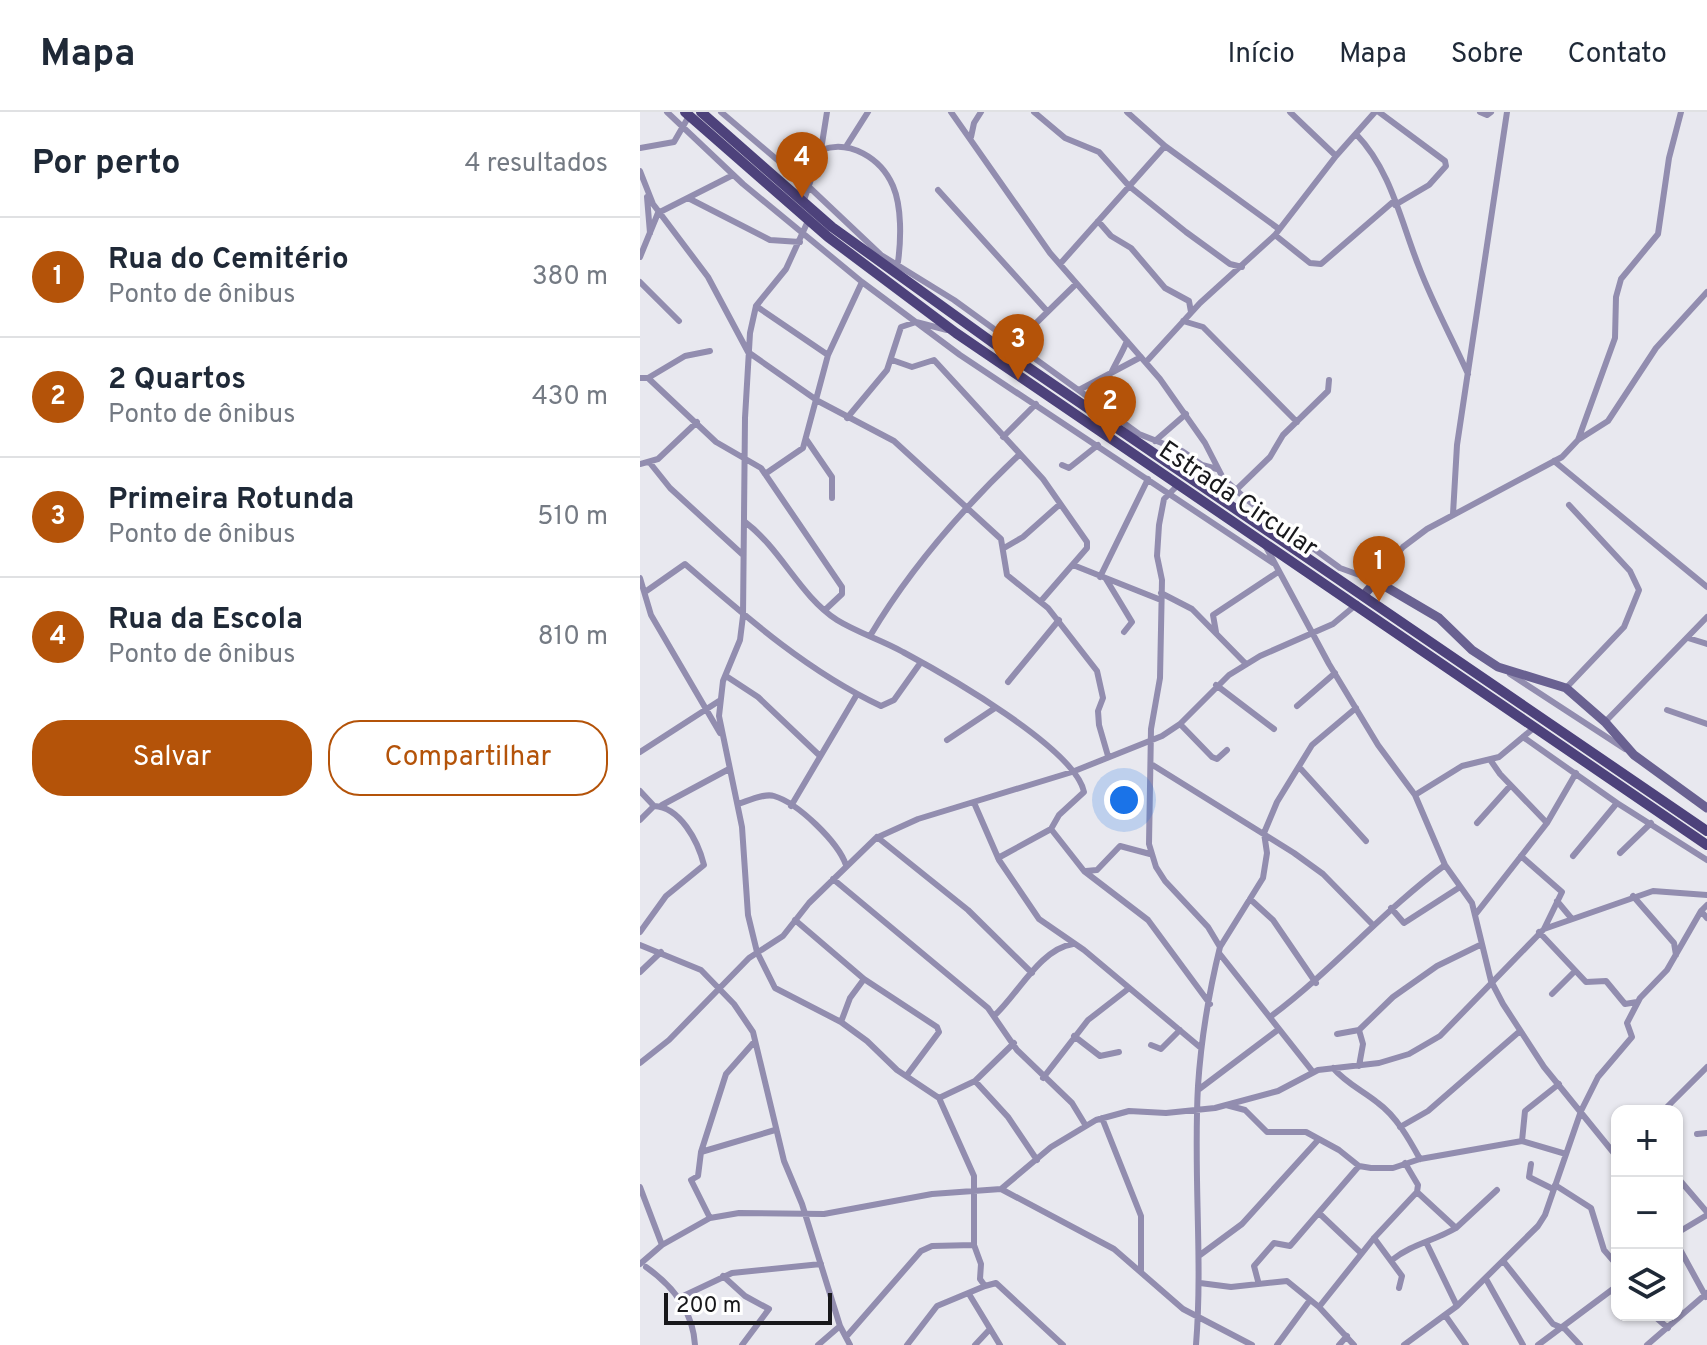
<!DOCTYPE html>
<html lang="pt">
<head>
<meta charset="utf-8">
<style>
  body { margin:0; font-family:Overpass,sans-serif; background:#f6f6f7; color:#1f2937 }
  .controls { position:absolute; right:24px; bottom:24px; display:grid; overflow:hidden; border-radius:16px; box-shadow:0 2px 6px #0004 }
  .controls button { width:72px; height:72px; display:grid; place-items:center; padding:0; border:0; border-bottom:2px solid #e0e1e3; background:#fff; color:#1f2937; font:40px sans-serif }
  .scale { position:absolute; left:24px; bottom:20px; width:168px; box-sizing:border-box; padding-left:8px; border:4px solid #18181b; border-top:0; font-size:22px; line-height:28px; white-space:nowrap; color:#18181b; -webkit-text-stroke:6px #fff; paint-order:stroke }
  .you { position:absolute; left:484px; top:688px; width:28px; height:28px; margin:-20px; border:6px solid #fff; border-radius:50%; background:#1a73e8; box-shadow:0 0 0 12px #1a73e833 }
  .badge { display:grid; place-items:center; width:52px; height:52px; border-radius:50%; background:#b45309; color:#fff; font-size:26px; font-weight:700 }
  .pin { position:absolute; translate:-50% -66px; filter:drop-shadow(0 2px 4px #0008) }
  .pin::after { content:''; position:absolute; top:42px; width:28px; height:24px; background:inherit; clip-path:polygon(0 0,100% 0,50% 100%) }
  .list { margin:0; padding:0; list-style:none }
  h2 { display:flex; justify-content:space-between; align-items:center; height:104px; margin:0; padding:0 32px; font-size:34px }
  h2 small { font-size:26px; font-weight:400; color:#747a83 }
  .list li { display:grid; grid-template-columns:52px 1fr auto; gap:24px; align-items:center; box-sizing:border-box; height:120px; padding:0 32px; border-top:2px solid #e0e1e3 }
  .list b { display:block; font-size:30px; white-space:nowrap }
  .list p { margin:0; font-size:26px; white-space:nowrap; color:#747a83 }
  .list em { font-size:26px; font-style:normal; color:#747a83 }
  .actions { display:flex; gap:16px; padding:24px 32px }
  .actions a { flex:1; padding:18px 0; border:2px solid #b45309; border-radius:32px; text-align:center; font-size:28px; color:#b45309 }
  .actions .main { background:#b45309; color:#fff }
  .icon { flex:none; width:44px; height:44px; fill:none; stroke:currentColor; stroke-width:2; stroke-linecap:round; stroke-linejoin:round }
  .map { position:relative; flex:none; width:1067px; height:1233px; overflow:hidden }
  header { display:flex; align-items:center; gap:48px; box-sizing:border-box; height:112px; padding:0 40px; background:#fff; border-bottom:2px solid #e0e1e3 }
  header strong { font-size:38px }
  nav { display:flex; gap:44px; margin-inline-start:auto; font-size:28px }
  main { display:flex }
  aside { flex:1; background:#fff }
  .map>svg:first-child { display:block }
</style>
</head>
<body>
<header>
<strong>Mapa</strong>
<nav><a>Início</a><a>Mapa</a><a>Sobre</a><a>Contato</a></nav>
</header>
<main>
<aside>
<h2>Por perto<small>4 resultados</small></h2>
<ul class="list">
<li><span class="badge">1</span><div><b>Rua do Cemitério</b><p>Ponto de ônibus</p></div><em>380 m</em></li>
<li><span class="badge">2</span><div><b>2 Quartos</b><p>Ponto de ônibus</p></div><em>430 m</em></li>
<li><span class="badge">3</span><div><b>Primeira Rotunda</b><p>Ponto de ônibus</p></div><em>510 m</em></li>
<li><span class="badge">4</span><div><b>Rua da Escola</b><p>Ponto de ônibus</p></div><em>810 m</em></li>
</ul>
<div class="actions"><a class="main">Salvar</a><a>Compartilhar</a></div>
</aside>
<div class="map">
<svg width="1067" height="1233" viewBox="0 0 1067 1233">
  <rect width="100%" height="100%" fill="#e8e8ef"/>
  <g fill="none" stroke-linecap="round" stroke-linejoin="round">
    <!-- street -->
    <path stroke="#928daf" stroke-width="6" d="M27,0L103,72L222,170L320,243L633,451
      M81,0L168,74L241,143L314,188L499,322L542,339L562,353L577,357
      M311,0L410,141L520,267L565,331L583,366L606,387L700,456L736,469L763,435L787,417L922,345L938,328L975,226L976,185L981,167L1018,122L1029,46L1041,0
      M394,0L425,26L459,40L489,74L546,120L590,152L602,155
      M650,0L696,44L735,0
      M739,0L805,49L806,54L789,73L755,93
      M840,0L847,3L851,0
      M716,22C751,58 761,110 779,155C793,192 812,226 828,262
      M331,25L334,11L341,0
      M207,33L228,0
      M525,34L639,117
      M0,36L34,30L49,4
      M181,38C209,27 241,46 253,74C262,95 261,128 258,150
      M0,59L13,92L68,165L108,240L178,289L254,329L361,427L367,463L408,496L457,559L463,586L458,599L459,613L468,644
      M298,78L407,199
      M7,85L10,121
      M48,86L130,128L160,130
      M163,91L181,38L187,0
      M168,109L146,157L116,194L110,221L105,306L103,504L100,528L83,569L79,604L102,715L108,803L117,840L135,876L201,910L227,929L257,958L299,986L334,1064V1133L341,1152L340,1167L345,1174L297,1194L267,1233
      M458,109L471,124L491,136L525,176L549,189L551,200
      M635,123L670,151L681,152L754,89
      M0,145L18,101L93,63
      M420,152L525,34L487,0
      M0,170L39,209
      M116,194L188,243
      M543,209L563,215L657,310
      M370,243L388,219L436,172
      M252,248L272,255L294,248L403,367L447,430V436L401,489
      M506,250L560,191L635,123L696,44
      M0,266H8L76,330L121,356L202,475V482L185,498
      M8,266L45,244L70,239
      M439,278L501,245
      M465,298C461,268 476,256 487,229
      M207,306L247,258L261,215L276,210L307,218
      M363,325L396,292
      M166,327L192,365V386
      M938,328L968,309L1016,236L1067,180
      M515,329L546,302
      M914,349L1067,475
      M10,351L30,376L102,442
      M0,352L18,347L57,310
      M422,353L429,356L458,333
      M125,362L163,336L188,243L222,170
      M539,372L524,387L519,413L517,444L522,468L520,566L511,617L509,732L516,755L525,769L568,815L580,835C569,880 561,928 558,974C553,1061 563,1147 556,1233
      M596,378L630,345L643,323L688,279L689,268
      M813,402L817,333L867,0
      M105,410C141,437 160,484 197,508C218,521 242,528 263,540C304,562 435,636 444,680L419,703L411,717L444,759L508,808L570,892
      M625,433L689,552L738,633L775,683L805,753L832,791L851,869L863,892L904,955L977,1045
      M364,436L383,425L419,393
      M433,453L521,488
      M460,465L508,367
      M0,466L11,503L80,621
      M466,467L492,510L484,520
      M5,480L45,452C106,505 167,559 241,594L254,588L281,550
      M521,481L552,497L606,552
      M576,520L573,503L638,460
      M230,524C271,455 322,397 380,342
      M1048,526L1067,532
      M870,562L985,637
      M86,564L118,585L179,643
      M368,570L419,508
      M576,573L634,617
      M926,576L984,515L999,478L990,459L929,393
      M657,594L695,561
      M1027,598L1067,612
      M965,610L1067,505
      M540,612L572,645L577,647L587,638
      M883,625L977,691L933,744
      M307,628L355,596
      M0,640L79,589
      M851,649L860,662L907,711
      M511,652L654,741L683,762L733,813
      M660,656L726,729
      M0,679L14,694L0,708
      M775,683L822,654L859,645L895,615
      M977,691L1067,748
      M98,692C108,689 124,681 134,684C158,691 198,730 206,753
      M22,693L89,657
      M335,693L359,748L399,807L444,838L561,936
      M151,694L216,584
      M837,711L870,674
      M237,725L328,798L392,861
      M980,741L1011,711
      M881,744L922,780L904,817
      M358,746L411,717
      M446,759L457,758L480,734L510,742
      M193,767L348,896L377,938L432,991L446,1014
      M993,784L1034,831L1036,843
      M610,787L633,808L676,871
      M917,789L932,807
      M1067,793L1061,799L1067,806
      M751,796L764,811L820,775
      M835,803L907,711L936,661
      M155,808L224,867L297,915L299,920L267,963
      M0,820L26,784L64,753C58,729 40,695 14,694
      M899,820L946,870L966,869L985,892L997,890
      M0,833L61,858L94,892L113,920L144,1049L162,1092L200,1214L210,1233
      M580,835L623,766L627,741L624,721L637,690L672,633L716,596
      M579,841L673,960
      M0,860L21,840
      M912,882L935,859
      M355,903C378,882 400,837 433,832
      M630,905C693,858 743,799 805,753
      M201,910L210,886L224,867
      M719,918L723,932L719,954
      M697,922L719,918L753,885L797,854L842,832
      M434,924L460,944L479,940
      M511,933L521,937L540,918
      M0,951L29,928L109,846L143,824L169,791L236,726L278,707L432,660L522,624L540,612L589,563L620,544L693,512L717,492
      M693,956C707,972 722,978 738,991C756,1004 769,1027 780,1047
      M403,966L448,908L488,877
      M335,969L368,1005L397,1048
      M558,978L639,917
      M299,986L335,969L374,931
      M586,993L605,998L627,1020H666L699,1038L719,1054L731,1056H753L780,1047L882,1029L926,1042
      M1023,999L1067,955
      M462,1006L501,1104V1158
      M760,1015L788,999L880,919
      M1057,1022L1067,1021
      M882,1029L885,999L919,972
      M61,1040L135,1018
      M891,1052L889,1065L913,1077
      M1037,1065L1067,1100
      M915,1073L951,1096L964,1138L977,1153
      M0,1075L22,1133
      M361,1077L474,1137L543,1197L612,1233
      M680,1102L721,1141
      M70,1106L51,1068L58,1064L61,1040L86,962L115,929
      M816,1116L857,1078
      M1037,1121L1067,1103
      M734,1126L762,1164L759,1176
      M786,1130L817,1194
      M1037,1132L1066,1185
      M560,1143L602,1112L679,1027
      M752,1148C772,1132 794,1129 816,1116L777,1080
      M864,1150L913,1212L925,1217L940,1233
      M0,1152L22,1133L70,1106L99,1101L184,1102L292,1082L361,1077L411,1035L456,1008L489,999L526,1001L575,996L638,979L678,958L739,951L769,942L800,924L904,817L1013,779L1067,783
      M6,1155C33,1174 53,1199 55,1233
      M83,1164L105,1184L129,1197L102,1233
      M846,1167L883,1233
      M618,1169L614,1154L634,1131L650,1134L719,1054
      M560,1171L591,1175L647,1169L679,1195L714,1233
      M345,1174L356,1171L423,1233
      M329,1182L360,1233
      M39,1186L92,1161L181,1152
      M679,1195L734,1126L777,1080L778,1073L765,1051
      M805,1203L826,1233
      M1013,1203L1028,1216
      M206,1225L281,1139L292,1134L334,1133
      M178,1233L200,1214
      M335,1233L350,1217
      M637,1233L670,1188
      M699,1233L707,1224
      M764,1233L817,1194L898,1114L905,1103L941,999L958,965L992,925L987,911L1000,886L1027,858L1061,799
      M898,1233L977,1174
      M1007,1233L1067,1181"/>
    <!-- secondary -->
    <path stroke="#696191" stroke-width="9" d="M723,484L736,469L799,506L832,538L858,555L926,576L965,610L994,643L1067,696"/>
    <!-- primary -->
    <path stroke="#4d427b" stroke-width="10" d="M45,0L188,125L316,221L1067,733
      M61,0L192,115L370,243L1067,719"/>
  </g>
  <g text-anchor="middle" stroke-width="7" stroke-linejoin="round" paint-order="stroke">
    <!-- street labels -->
    <g font-size="26" fill="#18181b" stroke="#fff">
      <text transform="translate(599 386) rotate(34)" y="9">Estrada Circular</text>
    </g>
  </g>
</svg>
<div class="controls">
<button>+</button>
<button>−</button>
<button><svg class="icon" aria-label="layers" viewBox="0 0 24 24"><path d="M12 4l9 5-9 5-9-5zM3 14l9 5 9-5"/></svg></button>
</div>
<div class="scale">200 m</div>
<div class="you"></div>
<div class="pin badge" style="left:739px;top:490px">1</div>
<div class="pin badge" style="left:470px;top:330px">2</div>
<div class="pin badge" style="left:378px;top:268px">3</div>
<div class="pin badge" style="left:162px;top:86px">4</div>
</div>
</main>
</body>
</html>
